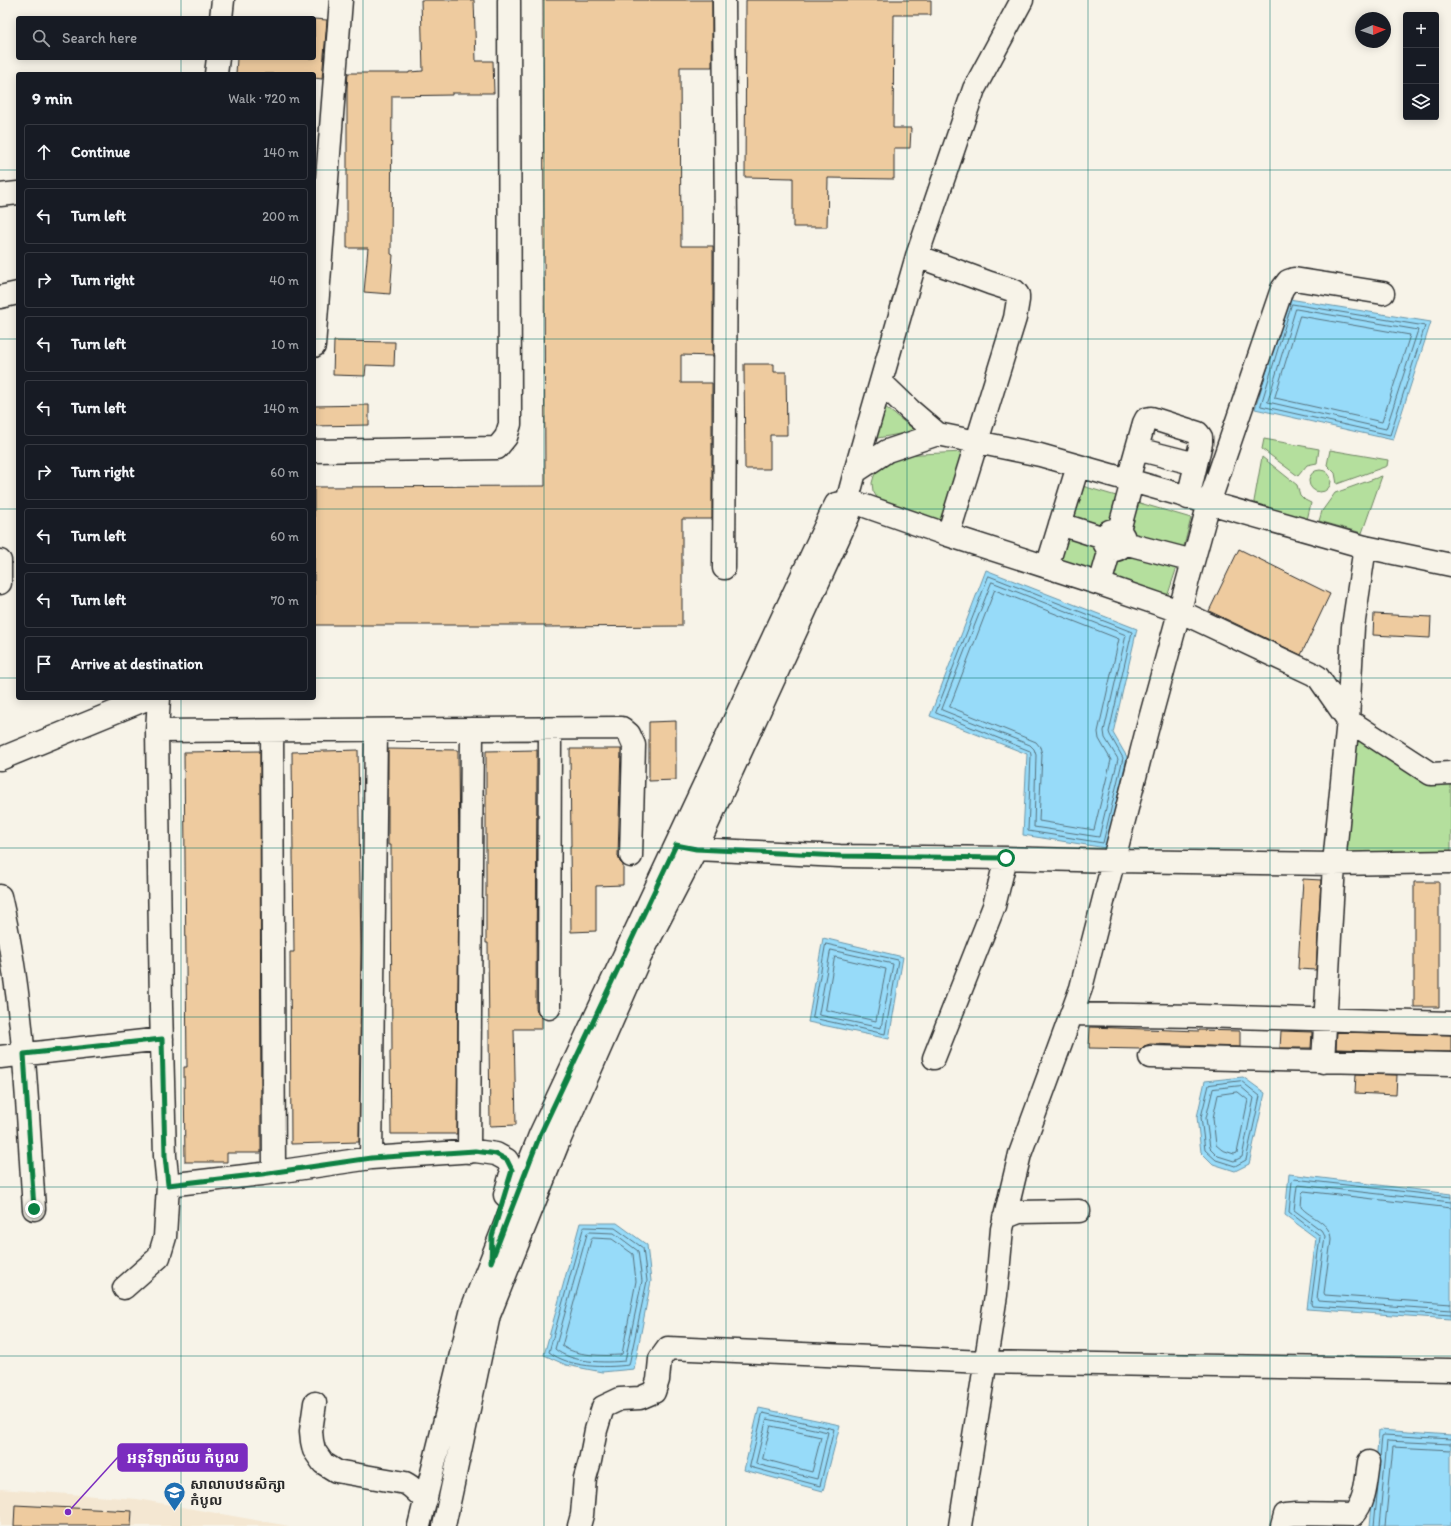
<!DOCTYPE html>
<html lang="en">
<head>
<meta charset="utf-8">
<style>
  body { margin:0; font-family:Itim,"Noto Sans Khmer",sans-serif; background:#20242c; color:#f1f3f6 }
  .controls { position:absolute; right:12px; top:12px; display:grid; overflow:hidden; border-radius:4px; box-shadow:0 2px 10px #0003 }
  .controls button { width:36px; height:36px; display:grid; place-items:center; padding:0; border:0; border-bottom:1px solid #363941; background:#171b24; color:#f1f3f6; font:20px sans-serif }
  .compass { position:absolute; left:1355px; top:12px; width:36px; height:36px; border-radius:50%; background:#171b24; box-shadow:0 2px 10px #0003; rotate:88deg }
  .stop { position:absolute; width:12px; height:12px; margin:-9px; border:3px solid #0b8043; border-radius:50%; background:#fff }
  .stop.end { background:#0b8043; border-color:#fff; box-shadow:0 1px 4px #0008 }
  .list { margin:0; padding:0; list-style:none }
  h2 { display:flex; justify-content:space-between; align-items:center; height:52px; margin:0; padding:0 16px; font-size:17px }
  h2 small { font-size:13px; font-weight:400; color:#9ea1a6 }
  .list li { display:grid; grid-template-columns:26px 1fr auto; gap:12px; align-items:center; box-sizing:border-box; height:56px; margin:0 8px 8px; padding:0 8px; border:1px solid #363941; border-radius:4px }
  .list b { display:block; font-size:15px; white-space:nowrap }
  .list em { font-size:13px; font-style:normal; color:#9ea1a6 }
  .icon { flex:none; width:22px; height:22px; fill:none; stroke:currentColor; stroke-width:2; stroke-linecap:round; stroke-linejoin:round }
  .map { position:relative; flex:none; width:1451px; height:1526px; overflow:hidden }
  .search { position:absolute; background:#171b24; box-shadow:0 2px 10px #0003; left:16px; top:16px; width:300px; height:44px; display:flex; align-items:center; gap:10px; box-sizing:border-box; padding:0 14px; border-radius:4px; color:#9ea1a6; font-size:15px }
  .panel { position:absolute; background:#171b24; box-shadow:0 2px 10px #0003; left:16px; top:72px; width:300px; height:628px; border-radius:4px }
  .map>svg:first-child { display:block }
</style>
</head>
<body>
<div class="map">
<svg width="1451" height="1526" viewBox="0 0 1451 1526">
  <rect width="100%" height="100%" fill="#f7f3e8"/>
  <filter id="ink" filterUnits="userSpaceOnUse"><feTurbulence type="fractalNoise" baseFrequency=".025" numOctaves="2"/><feDisplacementMap in="SourceGraphic" scale="8" xChannelSelector="R" yChannelSelector="G"/><feConvolveMatrix kernelMatrix="1 2 1 2 8 2 1 2 1" color-interpolation-filters="sRGB"/></filter>
  <g filter="url(#ink)">
    <!-- built -->
    <path fill="#f4e7d2" d="M0,1489L137,1499L289,1526H0Z"/>
    <!-- green -->
    <path fill="#b4df9d" stroke="#708564" d="M880,403L916,431L867,440Z
      M1264,439L1319,449L1317,463L1307,465L1298,476L1262,449Z
      M1330,450L1388,460L1387,466L1337,484L1335,473L1327,465Z
      M964,452L944,525L881,504L873,491L872,483L874,476L878,470L899,455Z
      M1262,457L1297,485L1300,495L1305,500L1311,503L1307,520L1253,507Z
      M1309 481a11 11 0 1 1 22 0a11 11 0 1 1-22 0Z
      M1382,476L1362,533L1319,521L1322,511L1335,493Z
      M1079,485L1123,498L1114,522L1103,526L1068,520Z
      M1133,501L1191,518L1182,554L1132,535L1130,530Z
      M1065,531L1098,540L1100,549L1098,578L1055,565Z
      M1128,551L1178,564L1166,600L1107,581L1119,557Z
      M1354,729L1451,779V855L1341,858Z"/>
    <!-- water -->
    <path fill="#97dbf9" stroke="#6c95a7" d="M1289,299L1431,322L1393,440L1255,409Z
      M986,570L1137,629L1113,733L1127,757L1106,848L1023,835L1027,754L930,716Z
      M823,938L903,957L889,1039L808,1022Z
      M1243,1077L1265,1093L1249,1164L1235,1171L1213,1164L1201,1152L1197,1117L1205,1081Z
      M1289,1174L1451,1194V1319L1307,1309L1316,1238L1285,1215Z
      M580,1223H617L647,1245L651,1281L634,1369L602,1372L566,1365L544,1355Z
      M759,1408L840,1425L823,1491L744,1470Z
      M1379,1430L1451,1435V1526H1370Z"/>
    <g fill="none" stroke-linecap="round" stroke-linejoin="round">
      <!-- shore -->
      <path stroke="#56717d" stroke-width="1" d="M1292,304L1425,326L1390,435L1261,406Z
        M1296,309L1418,330L1386,429L1268,402Z
        M1300,316L1410,335L1382,422L1275,398Z
        M989,576L1132,632L1109,732L1110,735L1123,758L1103,843L1028,831L1031,755L1030,751L936,713Z
        M992,582L1126,635L1104,731L1105,738L1118,759L1099,837L1034,827L1036,755L1034,749L1030,745L942,710Z
        M995,590L1119,639L1098,732L1099,739L1111,760L1094,830L1039,821L1042,754L1040,747L1036,742L950,707Z
        M826,944L898,960L885,1034L813,1018Z
        M831,950L893,964L881,1028L819,1015Z
        M835,957L886,969L876,1021L826,1010Z
        M1241,1081L1260,1096L1246,1160L1235,1166L1216,1160L1205,1150L1201,1117L1209,1085Z
        M1240,1086L1254,1098L1242,1157L1234,1161L1218,1156L1210,1148L1206,1118L1213,1089Z
        M1238,1092L1248,1100L1237,1153L1234,1154L1222,1150L1216,1145L1213,1118L1218,1095Z
        M1451,1197L1294,1179L1292,1181L1289,1212L1318,1234L1320,1237L1311,1304L1312,1306L1451,1315
        M1451,1202L1298,1185L1297,1186L1294,1210L1321,1230L1325,1236L1317,1299L1318,1301L1451,1310
        M1451,1208L1304,1191L1302,1193L1301,1207C1310,1218 1331,1222 1331,1240L1324,1293L1325,1295L1451,1304
        M585,1227L615,1228L643,1248L647,1281L629,1365C604,1368 570,1368 549,1352L583,1229Z
        M589,1232L614,1233L638,1251L642,1281L625,1361C605,1363 571,1363 555,1349L587,1234Z
        M593,1238L612,1239L633,1254L636,1281L622,1354L620,1355C604,1356 575,1356 562,1346L591,1240Z
        M763,1413L834,1429L820,1486L750,1467Z
        M767,1419L828,1432L817,1479L756,1464Z
        M771,1426L821,1437L812,1472L763,1459Z
        M1380,1458L1382,1436L1384,1435L1451,1439
        M1374,1526L1378,1485
        M1379,1526L1387,1441L1451,1444
        M1385,1526L1393,1447L1451,1450"/>
    </g>
    <!-- building -->
    <path fill="#eecb9f" stroke="#2b2b2b" d="M421,0H474L476,61H493L494,93H452V95L392,96L391,254L393,255L390,294L364,292L368,248H347V88L348,73H409V72L423,71Z
      M543,0H712V67H680L681,246H713V356L681,355V383H712V519H682V626L545,627V625H314V487L545,486Z
      M746,0H931V15H894L893,128H911L910,148H894V179L828,178L827,227H793V178L745,177Z
      M314,19L327,20L322,79L314,78V74H236L237,58H314Z
      M334,341L395,342L394,366L366,365L365,376L333,375Z
      M744,364H774V372H786L787,435H770V469H745Z
      M369,405V425L314,426V406Z
      M1239,549L1330,594L1301,655L1209,611Z
      M1374,614L1431,617L1430,638L1373,635Z
      M676,721V780L649,781V722Z
      M388,749L458,750L459,857L457,1134H391L390,1051H392L391,845H388Z
      M570,749H621L618,856L620,862L623,865V885L596,886V931L571,932L570,846H571Z
      M358,750L361,951L359,1142L291,1144L290,952H294L292,752Z
      M537,750L536,1008L538,1014L542,1018V1029H514L516,1125L490,1126L488,943H486V751Z
      M260,751L261,1153H227V1162H185L184,1067H187L184,752Z
      M1303,879L1321,880L1316,970L1298,969Z
      M1414,882H1439V1007H1414Z
      M1090,1027L1199,1031V1030L1240,1031V1047L1150,1044L1144,1046L1141,1049L1089,1048Z
      M1281,1031L1312,1032L1311,1048H1280Z
      M1337,1032L1451,1035V1052L1336,1049Z
      M1356,1074L1397,1075L1396,1095L1355,1093Z
      M15,1505L132,1511L131,1526H14Z"/>
    <g fill="none" stroke-linecap="round" stroke-linejoin="round">
      <defs>
        <path id="minor" d="M724,0L726,226L724,568
          M221,18L223,0
          M216,74L218,58
          M0,195L18,193
          M917,256L990,283L1015,291L1018,295V300L1015,318L948,535
          M0,297L18,293
          M314,346L341,0
          M881,382L910,410L938,434L1040,455L1365,547L1451,565
          M1137,449L1196,464
          M314,451L497,448L506,437L510,424L509,0
          M855,472L887,451L938,434
          M1128,480L1144,423L1146,419L1151,418L1198,433L1201,437V443L1188,498
          M848,500L948,535L1100,584L1179,611L1313,674L1318,677L1348,720L1431,774L1451,773
          M1060,524L1104,538
          M1104 540a10 10 0 1 1 20 0a10 10 0 1 1-20 0Z
          M1119,530L1132,482
          M1124,543L1193,561
          M0,561V583
          M1047,567L1078,466
          M1100,584L1110,549
          M159,698L157,731L161,1007L165,1156L168,1185L262,1174L371,1158L475,1151L496,1154L507,1160L512,1170L505,1195
          M157,731L622,728L629,734L634,745L631,856
          M272,731L274,1172
          M0,759L149,698
          M683,846L696,849L840,856L1006,858L1114,861L1334,864L1451,862
          M0,896C24,999 27,1105 34,1209
          M549,1008L550,729
          M1071,1014L1198,1016L1451,1023
          M0,1057L162,1039
          M1150,1057L1451,1064
          M934,1058L994,906L1006,858
          M1323,1062L1334,864L1348,720L1353,627L1365,547
          M469,1152L472,729
          M371,1158L376,730
          M1004,1218L1019,1212L1079,1211
          M124,1288L159,1257L165,1237L168,1185
          M315,1403L311,1431L312,1441L314,1450L323,1463L336,1471L405,1483C414,1487 418,1495 426,1500
          M419,1526L472,1309L540,1135L832,512L836,504L847,502
          M444,1526L489,1315L558,1143L640,957L696,849L849,515L847,502L855,472L917,256L974,89L1022,0
          M579,1526L582,1515L585,1478L590,1461L596,1430L603,1407L620,1399L640,1398L654,1392L658,1380L660,1359L668,1348L985,1362L1451,1370
          M960,1526L996,1295L1002,1229L1020,1154L1081,988L1148,726L1209,503L1282,289L1288,281L1294,279L1383,293
          M1282,1526L1285,1515L1296,1514L1353,1515C1366,1501 1366,1480 1369,1462"/>
      </defs>
      <!-- minor casing -->
      <use href="#minor" stroke="#2b2b2b" stroke-width="25"/>
      <!-- minor -->
      <use href="#minor" stroke="#f7f3e8" stroke-width="22"/>
    </g>
  </g>
  <g fill="none" stroke-linecap="round" stroke-linejoin="round" filter="url(#ink)">
    <!-- route -->
    <path stroke="#0b8043" stroke-width="5" d="M34,1209L24,1054L162,1039L165,1156L168,1185L262,1174L371,1158L475,1151L496,1154L507,1160L512,1170L492,1236L491,1262L540,1135L676,845L696,849L840,856L1006,858"/>
  </g>
  <!-- grid -->
  <path fill="none" stroke="#0f766e" stroke-width="1" stroke-opacity="0.55" d="M181,0V18M363,0V1526M544,0V1526M726,0V1526M907,0V1526M1088,0V1526M1270,0V1526M181,58V74M0,170H18M314,170H1451M0,339H18M314,339H1451M0,509H18M314,509H1451M0,678H18M314,678H1451M181,698V1526M0,848H1451M0,1017H1451M0,1187H1451M0,1356H1451"/>
  <!-- icons -->
  <defs>
    <symbol id="school-pin" viewBox="-11 -11 22 30"><path d="M0 17L-7.5 6A9.5 9.5 0 1 1 7.5 6Z" fill="#1f6fb2" stroke="#f7f3e8"/><path d="M0-5L7-2L0 1L-7-2ZM-4 1L0 2.5L4 1V4Q0 6-4 4Z" fill="#fff"/></symbol>
  </defs>
  <g fill-rule="evenodd">
    <use href="#school-pin" x="162" y="1480" width="25" height="34"/>
  </g>
  <g text-anchor="middle" stroke-width="3" stroke-linejoin="round" paint-order="stroke">
    <!-- poi labels -->
    <g font-size="14" font-weight="bold" fill="#2b2b2b" stroke="#f7f3e8" text-anchor="start">
      <text x="190" y="1489">សាលាបឋមសិក្សា<tspan x="190" dy="16">កំបូល</tspan></text>
    </g>
  </g>
  <!-- callouts -->
  <path fill="none" stroke="#7b2cbf" stroke-width="1.5" d="M68 1512L118 1457"/>
  <circle fill="#7b2cbf" stroke="#f7f3e8" stroke-width="1.5" cx="68" cy="1512" r="4"/>
  <rect fill="#7b2cbf" stroke="#7b2cbf" stroke-width="1.5" x="118" y="1444" width="129" height="27" rx="4"/>
  <g font-size="15" text-anchor="middle" font-weight="bold" fill="#fff">
    <text x="183" y="1463">អនុវិទ្យាល័យ កំបូល</text>
  </g>
</svg>
<div class="controls">
<button>+</button>
<button>−</button>
<button><svg class="icon" aria-label="layers" viewBox="0 0 24 24"><path d="M12 4l9 5-9 5-9-5zM3 14l9 5 9-5"/></svg></button>
</div>
<svg class="compass" viewBox="-18 -18 36 36"><path d="M0-13l5 13h-10z" fill="#e53935"/><path d="M0 13l5-13h-10z" fill="#9ea1a6"/></svg>
<div class="stop" style="left:1006px;top:858px"></div>
<div class="stop end" style="left:34px;top:1209px"></div>
<div class="search"><svg class="icon" aria-label="search" viewBox="0 0 24 24"><circle cx="10" cy="10" r="6"/><path d="M15 15l6 6"/></svg>Search here</div>
<section class="panel">
<h2>9 min<small>Walk · 720 m</small></h2>
<ul class="list">
<li><svg class="icon" aria-label="ahead" viewBox="0 0 24 24"><path d="M12 20V5M6 11l6-6 6 6"/></svg><div><b>Continue</b></div><em>140 m</em></li>
<li><svg class="icon" aria-label="left" viewBox="0 0 24 24"><path d="M17 20v-9H6M10 6l-5 5 5 5"/></svg><div><b>Turn left</b></div><em>200 m</em></li>
<li><svg class="icon" aria-label="right" viewBox="0 0 24 24"><path d="M7 20v-9h11M14 6l5 5-5 5"/></svg><div><b>Turn right</b></div><em>40 m</em></li>
<li><svg class="icon" aria-label="left" viewBox="0 0 24 24"><path d="M17 20v-9H6M10 6l-5 5 5 5"/></svg><div><b>Turn left</b></div><em>10 m</em></li>
<li><svg class="icon" aria-label="left" viewBox="0 0 24 24"><path d="M17 20v-9H6M10 6l-5 5 5 5"/></svg><div><b>Turn left</b></div><em>140 m</em></li>
<li><svg class="icon" aria-label="right" viewBox="0 0 24 24"><path d="M7 20v-9h11M14 6l5 5-5 5"/></svg><div><b>Turn right</b></div><em>60 m</em></li>
<li><svg class="icon" aria-label="left" viewBox="0 0 24 24"><path d="M17 20v-9H6M10 6l-5 5 5 5"/></svg><div><b>Turn left</b></div><em>60 m</em></li>
<li><svg class="icon" aria-label="left" viewBox="0 0 24 24"><path d="M17 20v-9H6M10 6l-5 5 5 5"/></svg><div><b>Turn left</b></div><em>70 m</em></li>
<li><svg class="icon" aria-label="arrive" viewBox="0 0 24 24"><path d="M6 21V4h12l-3 4 3 4H6"/></svg><div><b>Arrive at destination</b></div></li>
</ul>
</section>
</div>
</body>
</html>
